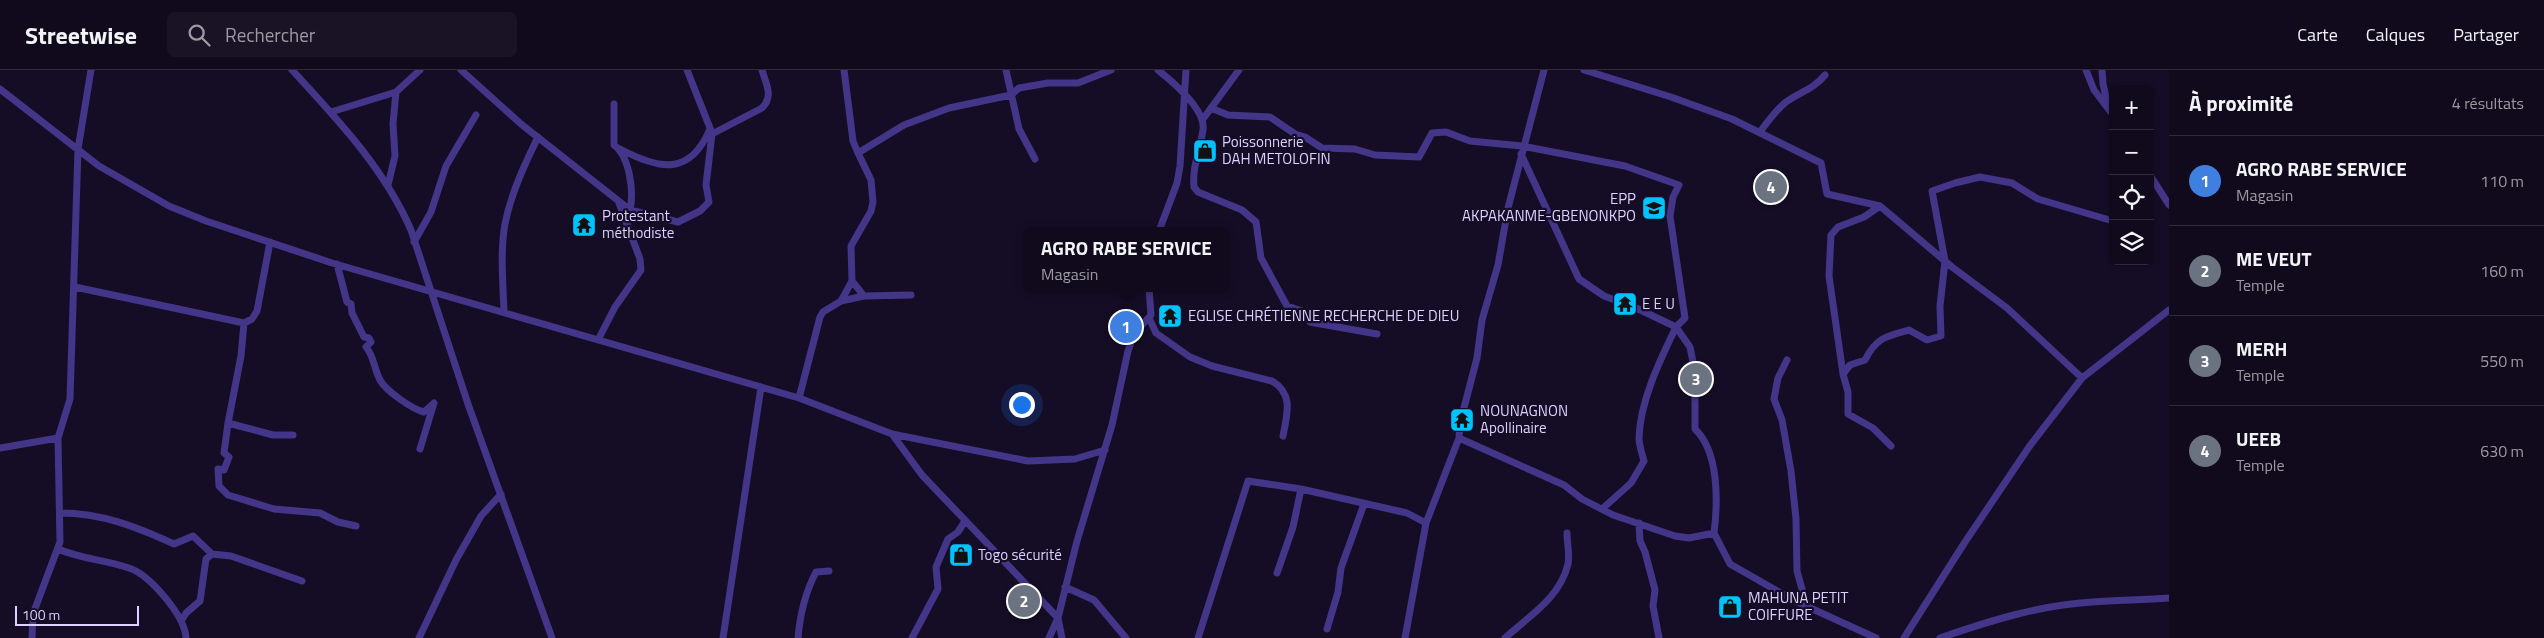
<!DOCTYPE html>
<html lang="fr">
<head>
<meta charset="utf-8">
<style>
  body { margin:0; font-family:"Titillium Web",sans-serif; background:#191325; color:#f1f3f6 }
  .controls { position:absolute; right:15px; top:15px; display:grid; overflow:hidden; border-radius:8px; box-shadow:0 1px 4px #0004 }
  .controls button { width:45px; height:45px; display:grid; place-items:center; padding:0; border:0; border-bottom:1px solid #302b3b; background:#100a1c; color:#f1f3f6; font:25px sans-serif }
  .scale { position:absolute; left:15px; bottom:12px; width:124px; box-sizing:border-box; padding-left:5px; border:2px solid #ddd2ff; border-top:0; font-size:14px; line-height:18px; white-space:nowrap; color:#ddd2ff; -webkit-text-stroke:4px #150d26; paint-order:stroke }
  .you { position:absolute; left:1021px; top:334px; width:18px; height:18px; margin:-12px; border:4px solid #fff; border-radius:50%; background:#1a73e8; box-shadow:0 0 0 8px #1a73e833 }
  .badge { display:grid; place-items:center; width:32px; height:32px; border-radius:50%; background:#d93025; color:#fff; font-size:16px; font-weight:700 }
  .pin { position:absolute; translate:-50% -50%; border:2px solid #fff; box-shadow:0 1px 5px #0006 }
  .popup { position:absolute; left:1024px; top:157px; width:205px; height:65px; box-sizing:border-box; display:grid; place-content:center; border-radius:8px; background:#100a1c; filter:drop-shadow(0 1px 4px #0005); font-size:16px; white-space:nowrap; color:#9c9aa3 }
  .popup b { font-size:19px; color:#f1f3f6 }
  .popup::after { content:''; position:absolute; left:50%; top:100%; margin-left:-10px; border:10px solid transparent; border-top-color:#100a1c }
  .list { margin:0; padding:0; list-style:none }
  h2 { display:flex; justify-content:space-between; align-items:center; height:65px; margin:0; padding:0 20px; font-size:21px }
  h2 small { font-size:16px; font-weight:400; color:#9c9aa3 }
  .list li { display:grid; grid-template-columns:32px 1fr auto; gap:15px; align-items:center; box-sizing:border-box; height:90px; padding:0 20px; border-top:1px solid #302b3b }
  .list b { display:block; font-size:19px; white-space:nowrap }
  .list p { margin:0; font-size:16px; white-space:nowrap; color:#9c9aa3 }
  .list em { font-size:16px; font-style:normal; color:#9c9aa3 }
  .icon { flex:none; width:28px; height:28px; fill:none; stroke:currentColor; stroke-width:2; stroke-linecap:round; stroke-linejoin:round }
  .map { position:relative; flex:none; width:2169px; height:568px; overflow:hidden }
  header { display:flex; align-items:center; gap:30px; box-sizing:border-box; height:70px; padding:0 25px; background:#100a1c; border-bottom:1px solid #302b3b }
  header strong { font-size:24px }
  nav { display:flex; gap:28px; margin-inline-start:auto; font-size:18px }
  .search { width:350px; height:45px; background:#191325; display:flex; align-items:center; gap:12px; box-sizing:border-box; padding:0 18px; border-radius:8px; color:#9c9aa3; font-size:19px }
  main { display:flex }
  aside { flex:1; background:#100a1c }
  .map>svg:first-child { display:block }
</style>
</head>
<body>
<header>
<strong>Streetwise</strong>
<div class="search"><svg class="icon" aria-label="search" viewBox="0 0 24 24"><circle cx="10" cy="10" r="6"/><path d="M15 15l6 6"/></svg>Rechercher</div>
<nav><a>Carte</a><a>Calques</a><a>Partager</a></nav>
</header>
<main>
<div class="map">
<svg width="2169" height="568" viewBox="0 0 2169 568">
  <rect width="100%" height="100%" fill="#150d26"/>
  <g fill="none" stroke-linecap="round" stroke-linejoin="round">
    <!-- minor -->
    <path stroke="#433588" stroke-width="7" d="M292,0C337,49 384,98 411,160L468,334L552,568
      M461,0L521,54L630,140L678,152L700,141L709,132L706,115L712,64L762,38C774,26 766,14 762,0
      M687,0L712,63
      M844,0L853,71L858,83
      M1006,0L1019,59L1035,89
      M1158,0C1173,12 1206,40 1203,60C1200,80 1192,97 1194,117L1198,122L1242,140L1256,152L1261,188L1287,236L1308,243L1310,252L1377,264
      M1584,0L1671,27L1732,49L1821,93L1827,124L1880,136L1952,197L2007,238L2082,308
      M2086,0L2094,20L2113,45
      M2102,0L2103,14L2108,36
      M0,19L99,96L169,136L206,151L332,193L799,328L892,364L1028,391L1075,389L1105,380
      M614,34V75C630,87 634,122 630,140
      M1211,38L1228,45L1270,47L1295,64L1305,67L1322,78L1355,79L1375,85L1419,87L1432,63L1446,62L1470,71L1522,76L1625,96L1679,115L1673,127L1670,146L1685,248L1676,257L1690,277L1695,302V359C1719,382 1718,431 1714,463
      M331,42L396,22L420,0
      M1203,49L1239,0
      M1760,62C1768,51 1776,40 1786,32C1800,22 1814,19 1825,5
      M620,79C660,100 690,106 710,59
      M1521,84L1579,209L1604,226L1634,237L1676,257C1660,290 1640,331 1639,368C1639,375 1642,384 1644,391L1631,413L1602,439
      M2150,105L2169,135
      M388,115L395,86L393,54L396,22
      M1159,161L1177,113L1180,96L1186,0
      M414,172L431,142L446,96L476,45
      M337,194L347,232L351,234L352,243L364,267L369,268L371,272L366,277C374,286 374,299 380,310C386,321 412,339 424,342L434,333L420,379
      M852,211L864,226L911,225
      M75,217L244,253L252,249L257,241L270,172
      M841,231L864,226
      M504,242C503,213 500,182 505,154C511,123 525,94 538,67
      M1150,250L1156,263L1190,287L1212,296L1272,311C1294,324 1287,344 1283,366
      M244,253L241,286L228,353L273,365H293
      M598,270L615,237L641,200L640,189L619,133
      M1787,290L1778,308L1774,329L1782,350L1791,401L1796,449L1797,501L1807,537
      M1843,304L1829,206L1831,165L1838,157L1864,147L1880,136
      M799,328L820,247L823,242L841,231L852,211L851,176L871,141L873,132L871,110L858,83L904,55L949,38L1011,25L1019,18L1048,13H1078L1111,0
      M228,353L224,383L229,387L224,400L218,399L219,416L228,425L274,439L320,443L338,452L356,456
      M892,364L922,405L1058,548L1062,568
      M1459,368L1564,415L1582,429L1613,445L1675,466L1689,468L1714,463L1730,494L1793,530L1876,568
      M1891,376L1873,358L1848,344V322L1843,304L1850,295L1865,290C1876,268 1886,266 1909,260L1927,270L1941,266L1940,236L1945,191L1932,121L1955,113L1980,107L2012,113L2038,129L2113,151
      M0,378L58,368
      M60,443C102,443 137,457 174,474L193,466L212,484
      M1639,453L1640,471L1645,482L1655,520L1653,536L1659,568
      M58,479C81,489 106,490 129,498C150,505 185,546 186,568
      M1277,503L1293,457L1301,419L1407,443L1426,453
      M1065,517L1094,530L1126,568
      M181,551L186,543L200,531L206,489L212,484L231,486L302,511
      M1327,559L1338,522L1341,498L1364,434
      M32,568L33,544L60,472L58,368L70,329L78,79L91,0
      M419,568L456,490L481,446L501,424
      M723,568L761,317
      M798,568C800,544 805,523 816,502L829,501
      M912,568L938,519L936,497L948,469L958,462L965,451
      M1049,568L1058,548L1077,471L1112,355L1128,281L1134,264L1151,245L1149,218
      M1198,568L1248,411L1301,419
      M1405,568L1426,453L1459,368L1460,353L1477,288L1482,250L1498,195L1508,138L1544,0
      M1505,568C1529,546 1560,528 1568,494C1570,485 1567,473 1567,463
      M1904,568L1965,472L2029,377L2082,308L2169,240
      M1940,568C1989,551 2040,535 2092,532C2118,530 2143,530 2169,528"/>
  </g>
  <!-- icons -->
  <defs>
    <symbol id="shop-square" viewBox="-11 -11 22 22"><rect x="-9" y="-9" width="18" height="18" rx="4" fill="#00c3fd" stroke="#150d26"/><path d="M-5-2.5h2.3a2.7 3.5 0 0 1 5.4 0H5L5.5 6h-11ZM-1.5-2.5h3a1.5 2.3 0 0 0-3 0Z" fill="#111"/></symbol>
    <symbol id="school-square" viewBox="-11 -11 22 22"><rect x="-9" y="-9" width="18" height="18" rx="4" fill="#00c3fd" stroke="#150d26"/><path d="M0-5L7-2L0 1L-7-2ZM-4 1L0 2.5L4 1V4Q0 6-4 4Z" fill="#111"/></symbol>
    <symbol id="temple-square" viewBox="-11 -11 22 22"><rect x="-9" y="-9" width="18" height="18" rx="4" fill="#00c3fd" stroke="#150d26"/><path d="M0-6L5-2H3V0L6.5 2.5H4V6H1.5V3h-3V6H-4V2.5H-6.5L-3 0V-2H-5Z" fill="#111"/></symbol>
  </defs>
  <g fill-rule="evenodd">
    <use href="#shop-square" x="1191" y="67" width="28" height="28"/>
    <use href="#school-square" x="1640" y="124" width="28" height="28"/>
    <use href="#temple-square" x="570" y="141" width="28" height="28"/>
    <use href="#temple-square" x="1611" y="220" width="28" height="28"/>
    <use href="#temple-square" x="1156" y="232" width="28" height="28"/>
    <use href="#temple-square" x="1448" y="336" width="28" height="28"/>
    <use href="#shop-square" x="947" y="471" width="28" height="28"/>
    <use href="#shop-square" x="1716" y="523" width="28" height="28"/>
  </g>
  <g text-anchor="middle" stroke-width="4.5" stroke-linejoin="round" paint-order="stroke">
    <!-- poi labels -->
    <g font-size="15" fill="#ddd2ff" stroke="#150d26" text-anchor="start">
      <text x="1222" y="77">Poissonnerie<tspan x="1222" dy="17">DAH METOLOFIN</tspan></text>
      <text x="1636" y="134" text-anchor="end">EPP<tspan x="1636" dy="17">AKPAKANME-GBENONKPO</tspan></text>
      <text x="602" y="151">Protestant<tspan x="602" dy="17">méthodiste</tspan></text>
      <text x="1642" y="239">E E U</text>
      <text x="1188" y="251">EGLISE CHRÉTIENNE RECHERCHE DE DIEU</text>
      <text x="1480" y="346">NOUNAGNON<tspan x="1480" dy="17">Apollinaire</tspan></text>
      <text x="978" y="490">Togo sécurité</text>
      <text x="1748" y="533">MAHUNA PETIT<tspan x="1748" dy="17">COIFFURE</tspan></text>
    </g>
  </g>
</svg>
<div class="controls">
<button>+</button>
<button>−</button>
<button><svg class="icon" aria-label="locate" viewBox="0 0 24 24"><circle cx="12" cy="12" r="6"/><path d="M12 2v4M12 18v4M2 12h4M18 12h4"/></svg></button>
<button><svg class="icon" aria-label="layers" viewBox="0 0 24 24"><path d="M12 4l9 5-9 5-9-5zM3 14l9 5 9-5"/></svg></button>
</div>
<div class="scale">100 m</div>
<div class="you"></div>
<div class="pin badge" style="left:1126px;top:257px;background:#3f7fe0">1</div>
<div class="popup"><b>AGRO RABE SERVICE</b>Magasin</div>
<div class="pin badge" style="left:1024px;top:531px;background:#6b7280">2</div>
<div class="pin badge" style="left:1696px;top:309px;background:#6b7280">3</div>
<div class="pin badge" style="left:1771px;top:117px;background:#6b7280">4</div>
</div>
<aside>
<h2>À proximité<small>4 résultats</small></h2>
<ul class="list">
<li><span class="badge" style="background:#3f7fe0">1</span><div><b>AGRO RABE SERVICE</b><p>Magasin</p></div><em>110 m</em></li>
<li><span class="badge" style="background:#6b7280">2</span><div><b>ME VEUT</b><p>Temple</p></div><em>160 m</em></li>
<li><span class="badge" style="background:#6b7280">3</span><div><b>MERH</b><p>Temple</p></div><em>550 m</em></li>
<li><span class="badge" style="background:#6b7280">4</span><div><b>UEEB</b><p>Temple</p></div><em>630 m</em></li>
</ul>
</aside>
</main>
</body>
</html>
